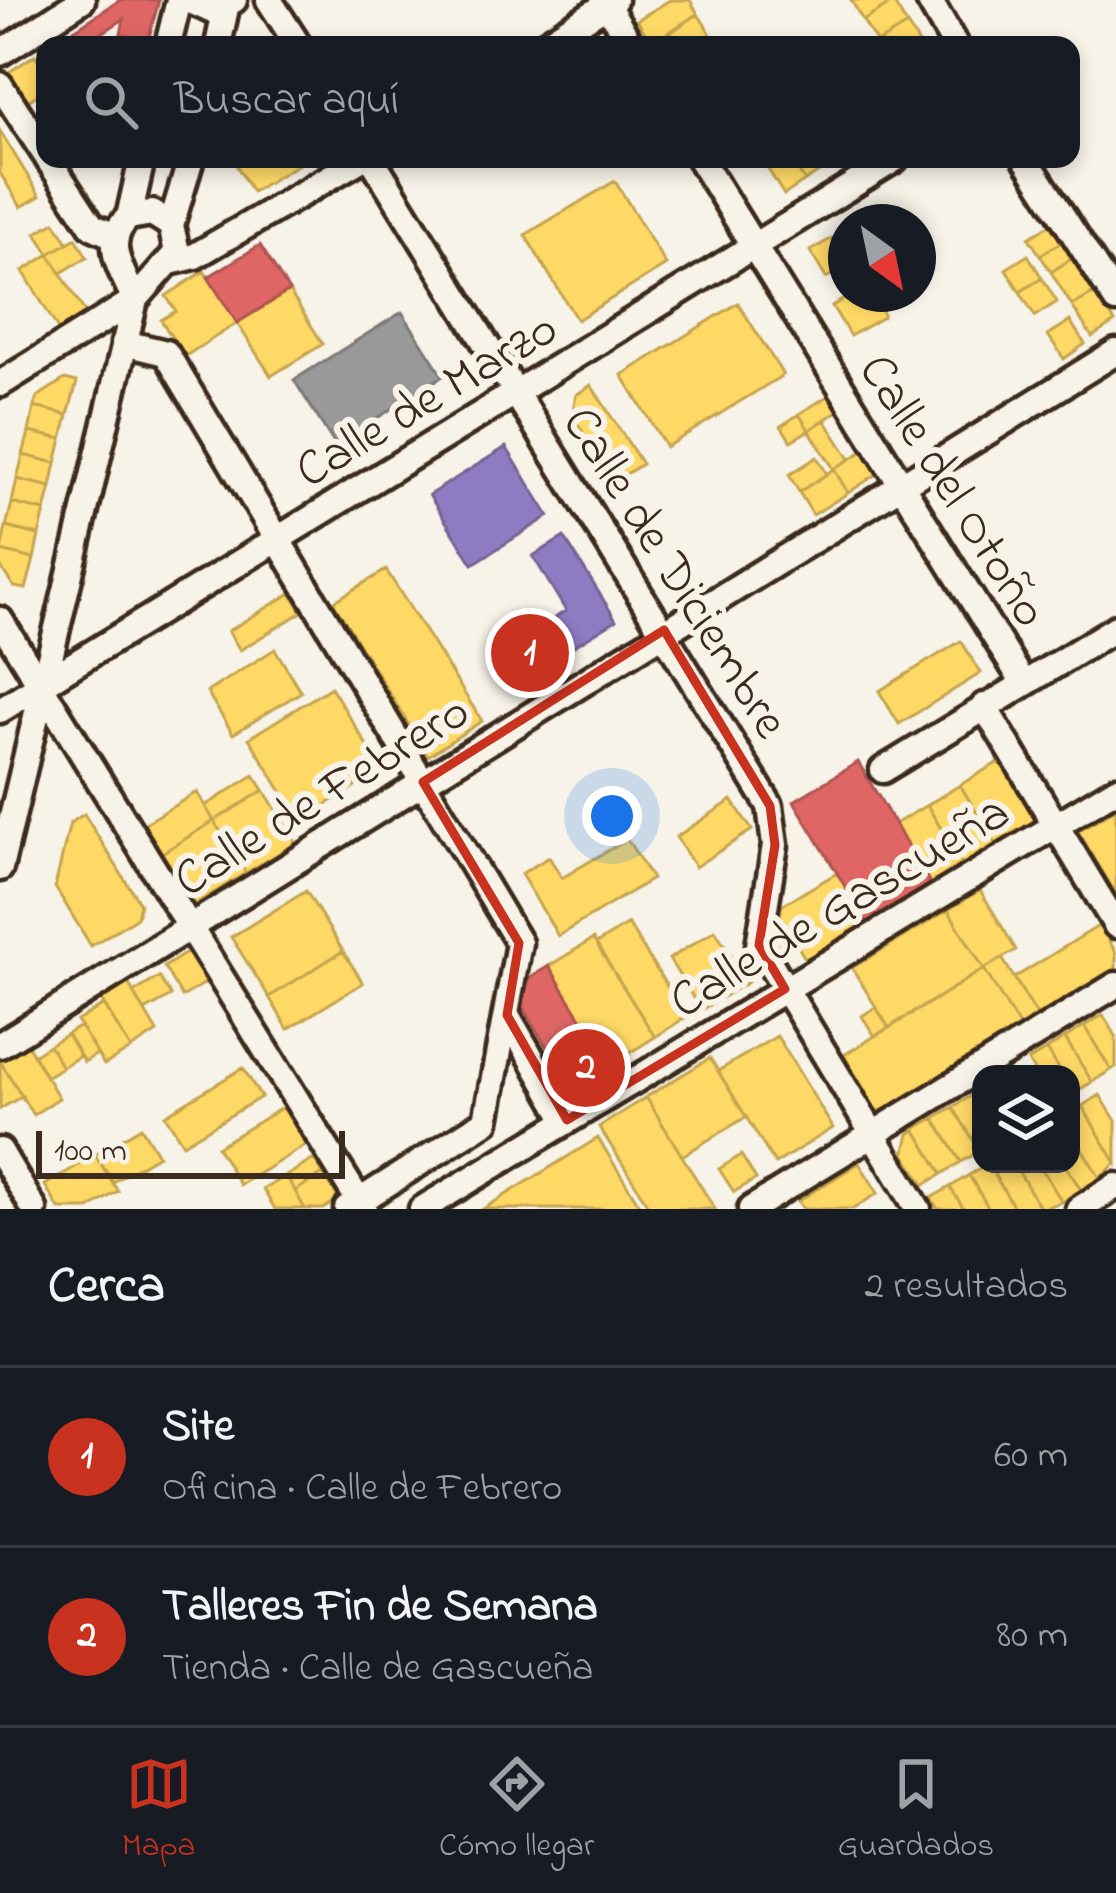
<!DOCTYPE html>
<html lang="es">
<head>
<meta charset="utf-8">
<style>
  body { margin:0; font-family:"Indie Flower",sans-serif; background:#20242c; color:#f1f3f6 }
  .controls { position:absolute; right:36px; bottom:36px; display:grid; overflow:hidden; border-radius:24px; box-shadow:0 6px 18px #0003 }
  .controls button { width:108px; height:108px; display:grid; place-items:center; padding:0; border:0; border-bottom:3px solid #363941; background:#171b24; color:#f1f3f6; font:60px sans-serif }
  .compass { position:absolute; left:828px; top:204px; width:108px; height:108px; border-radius:50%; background:#171b24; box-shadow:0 6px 18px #0003; rotate:147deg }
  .scale { position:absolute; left:36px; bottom:30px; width:309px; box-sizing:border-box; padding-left:12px; border:6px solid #3b2a1e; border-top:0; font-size:33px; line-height:42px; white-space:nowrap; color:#3b2a1e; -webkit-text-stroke:9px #f7f3e8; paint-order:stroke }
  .you { position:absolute; left:612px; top:816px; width:42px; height:42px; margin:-30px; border:9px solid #fff; border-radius:50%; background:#1a73e8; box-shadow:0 0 0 18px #1a73e833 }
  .badge { display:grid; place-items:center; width:78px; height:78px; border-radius:50%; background:#c8321e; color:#fff; font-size:39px; font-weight:700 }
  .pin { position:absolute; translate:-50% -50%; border:6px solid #fff; box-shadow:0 3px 12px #0006 }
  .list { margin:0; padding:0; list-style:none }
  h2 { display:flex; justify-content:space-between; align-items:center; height:156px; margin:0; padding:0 48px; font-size:51px }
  h2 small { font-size:39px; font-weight:400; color:#9ea1a6 }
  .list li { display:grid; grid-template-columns:78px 1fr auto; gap:36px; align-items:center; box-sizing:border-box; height:180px; padding:0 48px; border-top:3px solid #363941 }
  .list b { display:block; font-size:45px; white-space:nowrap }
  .list p { margin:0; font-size:39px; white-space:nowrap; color:#9ea1a6 }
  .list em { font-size:39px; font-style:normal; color:#9ea1a6 }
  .icon { flex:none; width:66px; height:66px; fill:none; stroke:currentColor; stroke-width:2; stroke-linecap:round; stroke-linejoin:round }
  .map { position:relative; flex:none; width:1116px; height:1209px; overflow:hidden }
  .search { position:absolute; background:#171b24; box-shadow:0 6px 18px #0003; left:36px; right:36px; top:36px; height:132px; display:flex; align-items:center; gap:30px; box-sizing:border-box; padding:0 42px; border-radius:24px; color:#9ea1a6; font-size:45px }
  .sheet { height:516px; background:#171b24 }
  nav { display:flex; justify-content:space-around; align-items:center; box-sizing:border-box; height:168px; border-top:3px solid #363941; background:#171b24; font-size:33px; color:#9ea1a6 }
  nav a { display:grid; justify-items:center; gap:6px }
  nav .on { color:#c8321e }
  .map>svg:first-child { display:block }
</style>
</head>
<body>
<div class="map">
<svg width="1116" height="1209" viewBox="0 0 1116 1209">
  <rect width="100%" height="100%" fill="#f7f3e8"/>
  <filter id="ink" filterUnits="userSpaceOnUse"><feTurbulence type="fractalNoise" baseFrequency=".00833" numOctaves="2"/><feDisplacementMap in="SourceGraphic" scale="24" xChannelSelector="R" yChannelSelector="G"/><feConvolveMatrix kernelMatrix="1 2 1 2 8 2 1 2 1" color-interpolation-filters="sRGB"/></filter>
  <g filter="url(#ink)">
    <!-- homes -->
    <path fill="#ffd966" stroke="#c4a450" stroke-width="3" d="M670,0H690L698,14L651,43L637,20Z
      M851,0H892L893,2L863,21Z
      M893,2L907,25L877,43L863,21Z
      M698,14L712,36L696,45H652Z
      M907,25L920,45H878L877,43Z
      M35,55L45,70V90L28,101L9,72Z
      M0,131L40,196L21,207L0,173Z
      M242,159H302L304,161L252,192L235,163Z
      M770,159H791L805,181L784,195L764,163Z
      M791,159H822L827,167L805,181Z
      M615,181L666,265L577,320L525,235Z
      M55,222L68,243L49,254L36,233Z
      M1052,223L1063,241L1040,255L1029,238Z
      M76,238L87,257L61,273L49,254Z
      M832,238L846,266L826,278L810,251Z
      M1063,241L1074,257L1051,272L1040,255Z
      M49,254L86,314L59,331L23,271Z
      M1028,255L1042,278L1020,292L1006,269Z
      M1074,257L1096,292L1072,306L1051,272Z
      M204,271L237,323L184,357L161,320L176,311L166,296Z
      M1042,278L1057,302L1035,316L1020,292Z
      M289,291L323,344L271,376L237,323Z
      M1096,292L1115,322L1092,337L1072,306Z
      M853,294H884L887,300L882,304L883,317L850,336L832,306Z
      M738,303L783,375L666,447L622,375Z
      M1070,321L1085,344L1064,359L1048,335Z
      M65,379L77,382L68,415L34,407L37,397Z
      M591,385L642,464L615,481L572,415L576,395Z
      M828,396L838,411L809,430L799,414Z
      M34,407L68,415L62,439L29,432Z
      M799,414L809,430L791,441L781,426Z
      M825,420L850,459L834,469L809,430Z
      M29,432L62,439L56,463L23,455Z
      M863,451L877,474L848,493L834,469Z
      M23,455L56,463L51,487L17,479Z
      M817,457L827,474L799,492L789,475Z
      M834,469L848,493L813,515L799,492Z
      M17,479L51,487L45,511L12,503Z
      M12,503L45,511L39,535L6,527Z
      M6,527L39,535L34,559L1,551Z
      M1,551L34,559L26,589L14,587L0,566Z
      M386,570L482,721L428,756L333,602Z
      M291,593L302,612L240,650L228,631Z
      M961,641L981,673L899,724L879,691Z
      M275,649L301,692L233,734L207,692Z
      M331,687L382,770L300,821L249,738Z
      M1002,760L1038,820L997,846L960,785Z
      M254,775L264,790L214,821L205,806Z
      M960,785L997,846L963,866L927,805Z
      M264,790L296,843L246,873L214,821Z
      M197,792L214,821L162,853L144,824Z
      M732,800L752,830L695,867L676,837Z
      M927,805L963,866L931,885L895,824Z
      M1116,808V894L1078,831Z
      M84,814L140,904L137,917L91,946L55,887L70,823Z
      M214,821L246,873L194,905L162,853Z
      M627,839L652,879L558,936L521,874L549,857L562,878Z
      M837,873L867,923L806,960L780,916L782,905Z
      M980,890L1016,950L984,969L948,910Z
      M306,891L343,951L269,997L231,937Z
      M948,910L984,969L889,1028L852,968Z
      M628,924L686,1017L655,1037L596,944Z
      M1100,925L1116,953V970L1038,1017L1014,978Z
      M715,930L748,982L701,1010L669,959Z
      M593,939L655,1037L610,1065L549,966Z
      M343,951L363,983L288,1029L269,997Z
      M188,952L207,982L182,997L164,967Z
      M1002,958L1038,1017L1020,1028L984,969Z
      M984,969L1020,1028L889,1112L876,1110L844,1055Z
      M159,977L171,996L145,1011L133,993Z
      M127,981L157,1032L131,1049L100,998Z
      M104,1005L131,1049L104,1065L77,1021Z
      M876,1007L889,1028L875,1036L862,1016Z
      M1103,1015L1116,1036V1067L1111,1070L1084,1026Z
      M80,1026L97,1054L84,1062L67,1034Z
      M1084,1026L1111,1070L1092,1082L1065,1038Z
      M67,1034L80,1056L62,1067L49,1045Z
      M777,1036L833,1128L775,1164L718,1071Z
      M1065,1038L1092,1082L1074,1093L1071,1074H1062L1047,1049Z
      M27,1044L59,1098L33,1115L0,1061Z
      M49,1045L62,1067L46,1077L33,1055Z
      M1047,1049L1062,1074H1036L1028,1061Z
      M710,1058L746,1117L682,1156L646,1097Z
      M0,1061L22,1096L0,1109Z
      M243,1068L261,1097L183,1144L165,1115Z
      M972,1095L981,1110L980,1151L953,1107Z
      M1100,1095L1116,1121V1163L1082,1106Z
      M646,1097L682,1156L715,1209H650L636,1185L599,1127Z
      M1082,1106L1116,1163L1100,1178L1071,1131V1113Z
      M283,1107L306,1145L240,1185L217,1147Z
      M953,1107L980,1151L961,1162L934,1118Z
      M934,1118L961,1162L942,1174L915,1129Z
      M141,1127L158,1155L113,1182L95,1155Z
      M915,1129L942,1174L924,1185L904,1154L909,1134Z
      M1071,1131L1100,1178L1081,1190L1065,1164H1071Z
      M598,1138L642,1209H483Z
      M95,1155L118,1191L89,1209H59L45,1185Z
      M741,1155L756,1179L734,1192L719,1169Z
      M314,1159L323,1174L295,1191L286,1176Z
      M859,1163L878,1193L853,1209H803L798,1201Z
      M988,1164L1015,1209H989L969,1175Z
      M988,1164H1014L1041,1209H1015Z
      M1014,1164H1039L1062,1202L1041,1209Z
      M1039,1164H1065L1081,1190L1062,1202Z
      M323,1174L339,1199L323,1209H305L295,1191Z
      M969,1175L989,1209H964L950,1187Z
      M286,1176L295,1191L305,1209H275L263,1189Z
      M950,1187L964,1209H938L931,1198Z"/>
    <!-- shops -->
    <path fill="#e06666" stroke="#ae5450" stroke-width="3" d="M120,0H159L148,41L121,34L124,19L83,45H51Z
      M260,245L289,291L237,323L208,277Z
      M858,762L931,885L867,923L794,801Z
      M549,966L610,1065L571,1089L522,1005L529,978Z"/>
    <!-- offices -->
    <path fill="#8e7cc3" stroke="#756392" stroke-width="3" d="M506,447L549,516L473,564L429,495Z
      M564,537L616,620L524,677L506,647L566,611L533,556Z"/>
    <!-- industry -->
    <path fill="#999" stroke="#7d7874" stroke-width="3" d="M402,312L443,376L335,445L294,380Z"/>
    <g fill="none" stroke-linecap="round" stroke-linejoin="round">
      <defs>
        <path id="street" d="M188,0L213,11L234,0
          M269,0L298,45
          M604,0L631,45
          M929,0L955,45
          M168,45L179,0
          M218,45L226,8
          M543,45L614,0
          M0,53L82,0
          M0,85L45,154
          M48,159L92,226L114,236
          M372,159L770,806L775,845L759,945L918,1209
          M700,159L1023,682
          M1026,159L1116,300
          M129,217L142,159
          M171,225L191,159
          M174,261L195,256L361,159
          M124,343L166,353L519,943L486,1121L347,1209
          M0,384L135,300
          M0,620L364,1209
          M984,706L1116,925
          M0,710L895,159
          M883,770L1116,628
          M0,868L135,300L177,252L171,225L152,213L129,217C100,242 123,272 135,300
          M507,1015L567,1120
          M0,1045L1116,352
          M0,1151L34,1209
          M422,1209L1116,789
          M751,1209L1116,985
          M1079,1209L1116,1186"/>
      </defs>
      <!-- street casing -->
      <use href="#street" stroke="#3b2a1e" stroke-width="33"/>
      <!-- street -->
      <use href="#street" stroke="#f7f3e8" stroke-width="24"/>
    </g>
  </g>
  <!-- marked area -->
  <path fill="none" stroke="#c8321e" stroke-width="9" stroke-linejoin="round" d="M664,630L770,806L775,845L759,945L785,989L567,1120L507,1015L519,943L423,782Z"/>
  <g text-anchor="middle" stroke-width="12" stroke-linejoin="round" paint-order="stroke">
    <!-- street labels -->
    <g font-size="51" fill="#3b2a1e" stroke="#f7f3e8">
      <text transform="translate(425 397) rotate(-31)" y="18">Calle de Marzo</text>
      <text transform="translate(956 489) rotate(58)" y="18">Calle del Otoño</text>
      <text transform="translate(678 571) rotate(58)" y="18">Calle de Diciembre</text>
      <text transform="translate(320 793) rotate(-32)" y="18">Calle de Febrero</text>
      <text transform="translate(838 904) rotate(-31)" y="18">Calle de Gascueña</text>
    </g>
  </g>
</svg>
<div class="controls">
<button><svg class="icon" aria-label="layers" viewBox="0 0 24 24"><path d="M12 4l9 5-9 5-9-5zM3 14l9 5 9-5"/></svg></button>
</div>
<svg class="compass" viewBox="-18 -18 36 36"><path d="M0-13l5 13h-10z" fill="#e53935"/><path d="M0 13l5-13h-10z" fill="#9ea1a6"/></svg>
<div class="scale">100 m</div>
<div class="you"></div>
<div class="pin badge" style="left:530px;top:653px">1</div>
<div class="pin badge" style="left:586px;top:1068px">2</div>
<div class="search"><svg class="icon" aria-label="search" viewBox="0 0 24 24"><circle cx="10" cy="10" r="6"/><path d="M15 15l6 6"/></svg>Buscar aquí</div>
</div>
<section class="sheet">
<h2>Cerca<small>2 resultados</small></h2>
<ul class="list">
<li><span class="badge">1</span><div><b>Site</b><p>Oficina · Calle de Febrero</p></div><em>60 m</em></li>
<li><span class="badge">2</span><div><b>Talleres Fin de Semana</b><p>Tienda · Calle de Gascueña</p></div><em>80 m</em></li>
</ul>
</section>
<nav>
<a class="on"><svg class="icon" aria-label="map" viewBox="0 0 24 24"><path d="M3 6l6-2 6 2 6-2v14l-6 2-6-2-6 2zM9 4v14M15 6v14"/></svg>Mapa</a>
<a><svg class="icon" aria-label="directions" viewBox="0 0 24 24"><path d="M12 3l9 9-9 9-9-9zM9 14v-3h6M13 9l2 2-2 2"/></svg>Cómo llegar</a>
<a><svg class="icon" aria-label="saved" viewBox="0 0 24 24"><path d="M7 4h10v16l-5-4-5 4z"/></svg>Guardados</a>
</nav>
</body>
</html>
